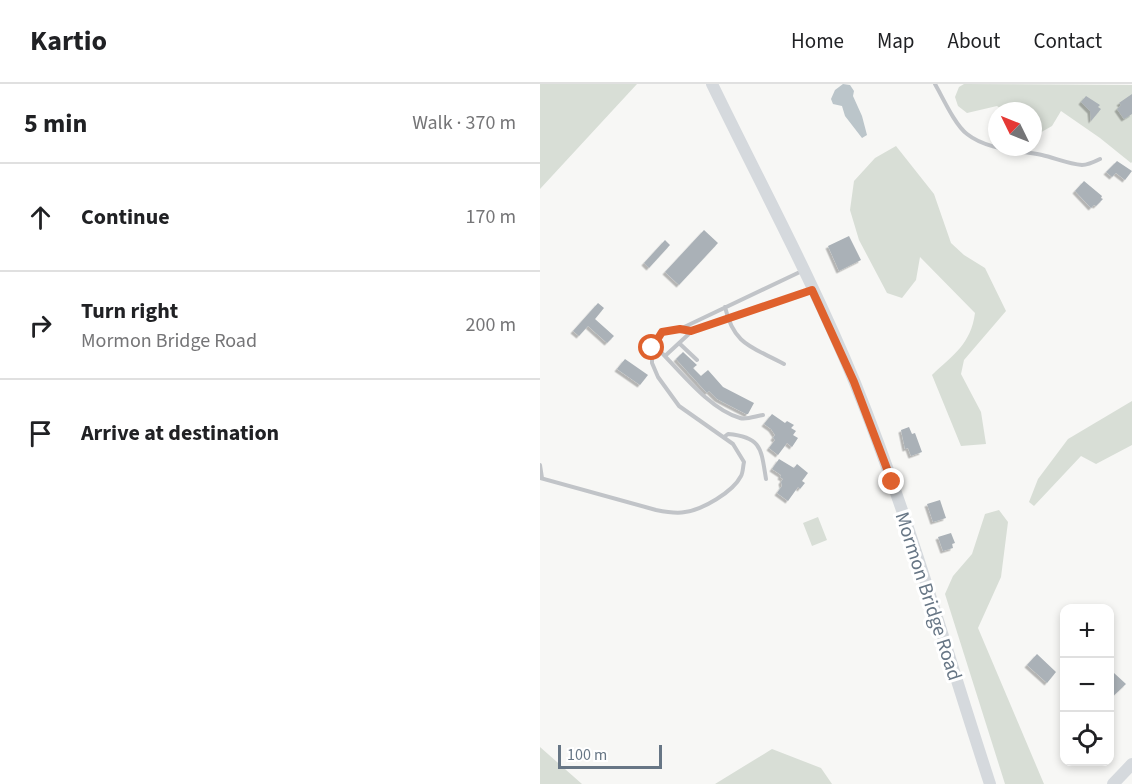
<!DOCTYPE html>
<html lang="en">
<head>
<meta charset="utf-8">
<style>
  body { margin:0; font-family:"Source Sans 3",sans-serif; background:#f6f6f6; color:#202124 }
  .controls { position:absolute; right:18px; bottom:18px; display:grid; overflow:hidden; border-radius:12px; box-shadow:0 3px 9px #0003 }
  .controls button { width:54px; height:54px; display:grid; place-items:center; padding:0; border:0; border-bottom:2px solid #e0e0e0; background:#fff; color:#202124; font:30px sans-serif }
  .compass { position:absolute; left:448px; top:18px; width:54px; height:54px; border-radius:50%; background:#fff; box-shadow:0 3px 9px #0003; rotate:313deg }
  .scale { position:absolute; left:18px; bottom:15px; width:104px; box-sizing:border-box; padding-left:6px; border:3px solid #677685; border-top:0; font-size:16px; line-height:21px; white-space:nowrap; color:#677685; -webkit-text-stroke:4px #fff; paint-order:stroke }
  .stop { position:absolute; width:18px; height:18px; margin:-14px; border:4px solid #df612d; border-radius:50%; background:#fff }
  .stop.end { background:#df612d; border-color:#fff; box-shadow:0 2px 6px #0008 }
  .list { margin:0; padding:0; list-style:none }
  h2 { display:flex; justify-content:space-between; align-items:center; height:78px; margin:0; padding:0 24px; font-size:26px }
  h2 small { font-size:20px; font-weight:400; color:#757577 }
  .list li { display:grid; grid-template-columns:39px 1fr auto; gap:18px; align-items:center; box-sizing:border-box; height:108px; padding:0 24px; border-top:2px solid #e0e0e0 }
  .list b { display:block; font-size:22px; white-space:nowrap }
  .list p { margin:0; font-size:20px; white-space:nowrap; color:#757577 }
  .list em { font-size:20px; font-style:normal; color:#757577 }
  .icon { flex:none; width:33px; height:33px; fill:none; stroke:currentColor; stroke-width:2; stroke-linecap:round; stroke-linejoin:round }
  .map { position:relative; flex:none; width:592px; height:700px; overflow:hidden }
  header { display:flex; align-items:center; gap:36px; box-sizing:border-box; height:84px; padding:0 30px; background:#fff; border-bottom:2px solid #e0e0e0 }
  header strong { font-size:28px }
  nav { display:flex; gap:33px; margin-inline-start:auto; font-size:21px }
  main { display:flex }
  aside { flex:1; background:#fff }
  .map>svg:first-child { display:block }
</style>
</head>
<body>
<header>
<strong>Kartio</strong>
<nav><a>Home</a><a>Map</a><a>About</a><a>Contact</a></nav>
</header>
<main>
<aside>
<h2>5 min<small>Walk · 370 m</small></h2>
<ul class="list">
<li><svg class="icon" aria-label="ahead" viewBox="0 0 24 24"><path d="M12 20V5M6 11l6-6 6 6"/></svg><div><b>Continue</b></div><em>170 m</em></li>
<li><svg class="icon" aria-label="right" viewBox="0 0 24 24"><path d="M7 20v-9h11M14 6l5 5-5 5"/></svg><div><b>Turn right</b><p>Mormon Bridge Road</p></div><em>200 m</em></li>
<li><svg class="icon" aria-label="arrive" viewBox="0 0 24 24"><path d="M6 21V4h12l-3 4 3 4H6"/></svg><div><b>Arrive at destination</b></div></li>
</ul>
</aside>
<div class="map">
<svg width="592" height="700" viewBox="0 0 592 700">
  <defs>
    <filter id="shadow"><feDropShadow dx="-2.5" dy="2.5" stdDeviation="0" flood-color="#0004"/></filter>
  </defs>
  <rect width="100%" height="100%" fill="#f7f7f5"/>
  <!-- green -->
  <path fill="#d8ded6" d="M0,0H97L0,105Z
    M424,0L592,1V78L591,79L560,54L521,27L512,42L498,50L493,47V27H464L457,22L427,29L418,22L415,13L419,3Z
    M356,62L394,110L411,159L424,171L445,184L466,227L424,276L421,290L441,328L446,360L421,362L392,291C413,271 431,260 435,229L380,173L376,196L362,214L347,209L319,156L310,126L314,97L335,74Z
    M592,317V361L556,380L541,372L494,422L489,418L498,395L528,355Z
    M459,426L468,438L461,493L438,544L504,700H465L405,510L413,492L432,470L445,430Z
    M278,433L287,456L272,462L263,439Z
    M0,663L42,700H0Z
    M232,665L281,684L292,700H175Z"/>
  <!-- water -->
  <path fill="#bbc5ca" d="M303,0L310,1L314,7L313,12L322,32L327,51L322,54L305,32L302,22L293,20L291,15L295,6Z"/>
  <!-- building -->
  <path fill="#aab1b7" filter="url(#shadow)" d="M592,10V30L584,35L577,25L581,21L579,19Z
    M546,12L560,21L558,23L561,25L551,37L550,27L541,18Z
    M577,77L592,87L585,96L576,89L572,93L566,88Z
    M544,97L562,112L561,114L563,115L556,122L554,121L551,124L535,107Z
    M164,146L178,159L139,201L125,188Z
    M309,152L321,176L299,187L288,162Z
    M125,156L130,161L109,184L104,179Z
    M58,219L64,224L55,235L74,252L67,259L48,242L39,252L33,247Z
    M143,268L157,281L153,284L161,292L168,286L183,303L214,319L208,330H206L177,315L169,307L167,309L136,275Z
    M85,275L108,291L100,301L77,285Z
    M232,330L245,339L247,337L254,341L251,344L256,347L253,351L258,354L252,363L247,359L238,371L229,364L235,356L233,354L235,351L231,345L224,340Z
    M369,343L372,350L375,349L382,368L371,372L368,364L365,365L361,346Z
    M239,375L254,384L257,380L268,389L262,397L265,399L260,405L258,403L248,417L237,409L242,402L241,398L243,395L240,393L241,391L232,385Z
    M400,416L406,434L393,438L387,420Z
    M411,449L415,459L412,460L413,464L403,467L398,453Z
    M497,570L516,588L507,599L487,581Z
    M574,589L586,600L570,615V593Z"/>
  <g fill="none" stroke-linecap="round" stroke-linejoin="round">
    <!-- lane -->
    <path stroke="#c1c4c8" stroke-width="4" d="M395,0C403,14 415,41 427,50C447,66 478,66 502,71C515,74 529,80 542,81C548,81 554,78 560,75
      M185,223C194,262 213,263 244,280
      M141,245L151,247L270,206
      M139,259L157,276
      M114,261C137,283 168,325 200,334C206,336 216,332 223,331
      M125,272L151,248
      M184,353L188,350C222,353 221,365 226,395
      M0,381L2,394
      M0,394L116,426C126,428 136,430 145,428C162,426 193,408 201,392C203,389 203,382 204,378L193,360L139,322L118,293L112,279V264L122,248L140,245L262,187"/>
    <!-- secondary -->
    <path stroke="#d5d9dd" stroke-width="12" d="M172,0C220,99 273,197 315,299C368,430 406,566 450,700
      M573,700L592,680"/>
  </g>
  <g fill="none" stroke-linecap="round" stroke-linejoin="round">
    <!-- route -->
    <path stroke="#df612d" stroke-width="8" d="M112,264L122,248L140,245L151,247L272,206L314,298L352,398"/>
  </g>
  <g text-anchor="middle" stroke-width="6" stroke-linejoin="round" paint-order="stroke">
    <!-- street labels -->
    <g font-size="20" fill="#677685" stroke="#fff">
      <text transform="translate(389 512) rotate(72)" y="7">Mormon Bridge Road</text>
    </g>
  </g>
</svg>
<div class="controls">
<button>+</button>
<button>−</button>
<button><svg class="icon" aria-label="locate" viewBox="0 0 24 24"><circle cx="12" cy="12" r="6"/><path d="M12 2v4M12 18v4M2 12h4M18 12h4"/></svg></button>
</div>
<svg class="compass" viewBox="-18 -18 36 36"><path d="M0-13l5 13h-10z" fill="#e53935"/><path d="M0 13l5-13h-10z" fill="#757577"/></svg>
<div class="scale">100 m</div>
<div class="stop" style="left:112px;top:264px"></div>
<div class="stop end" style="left:352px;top:398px"></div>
</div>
</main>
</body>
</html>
